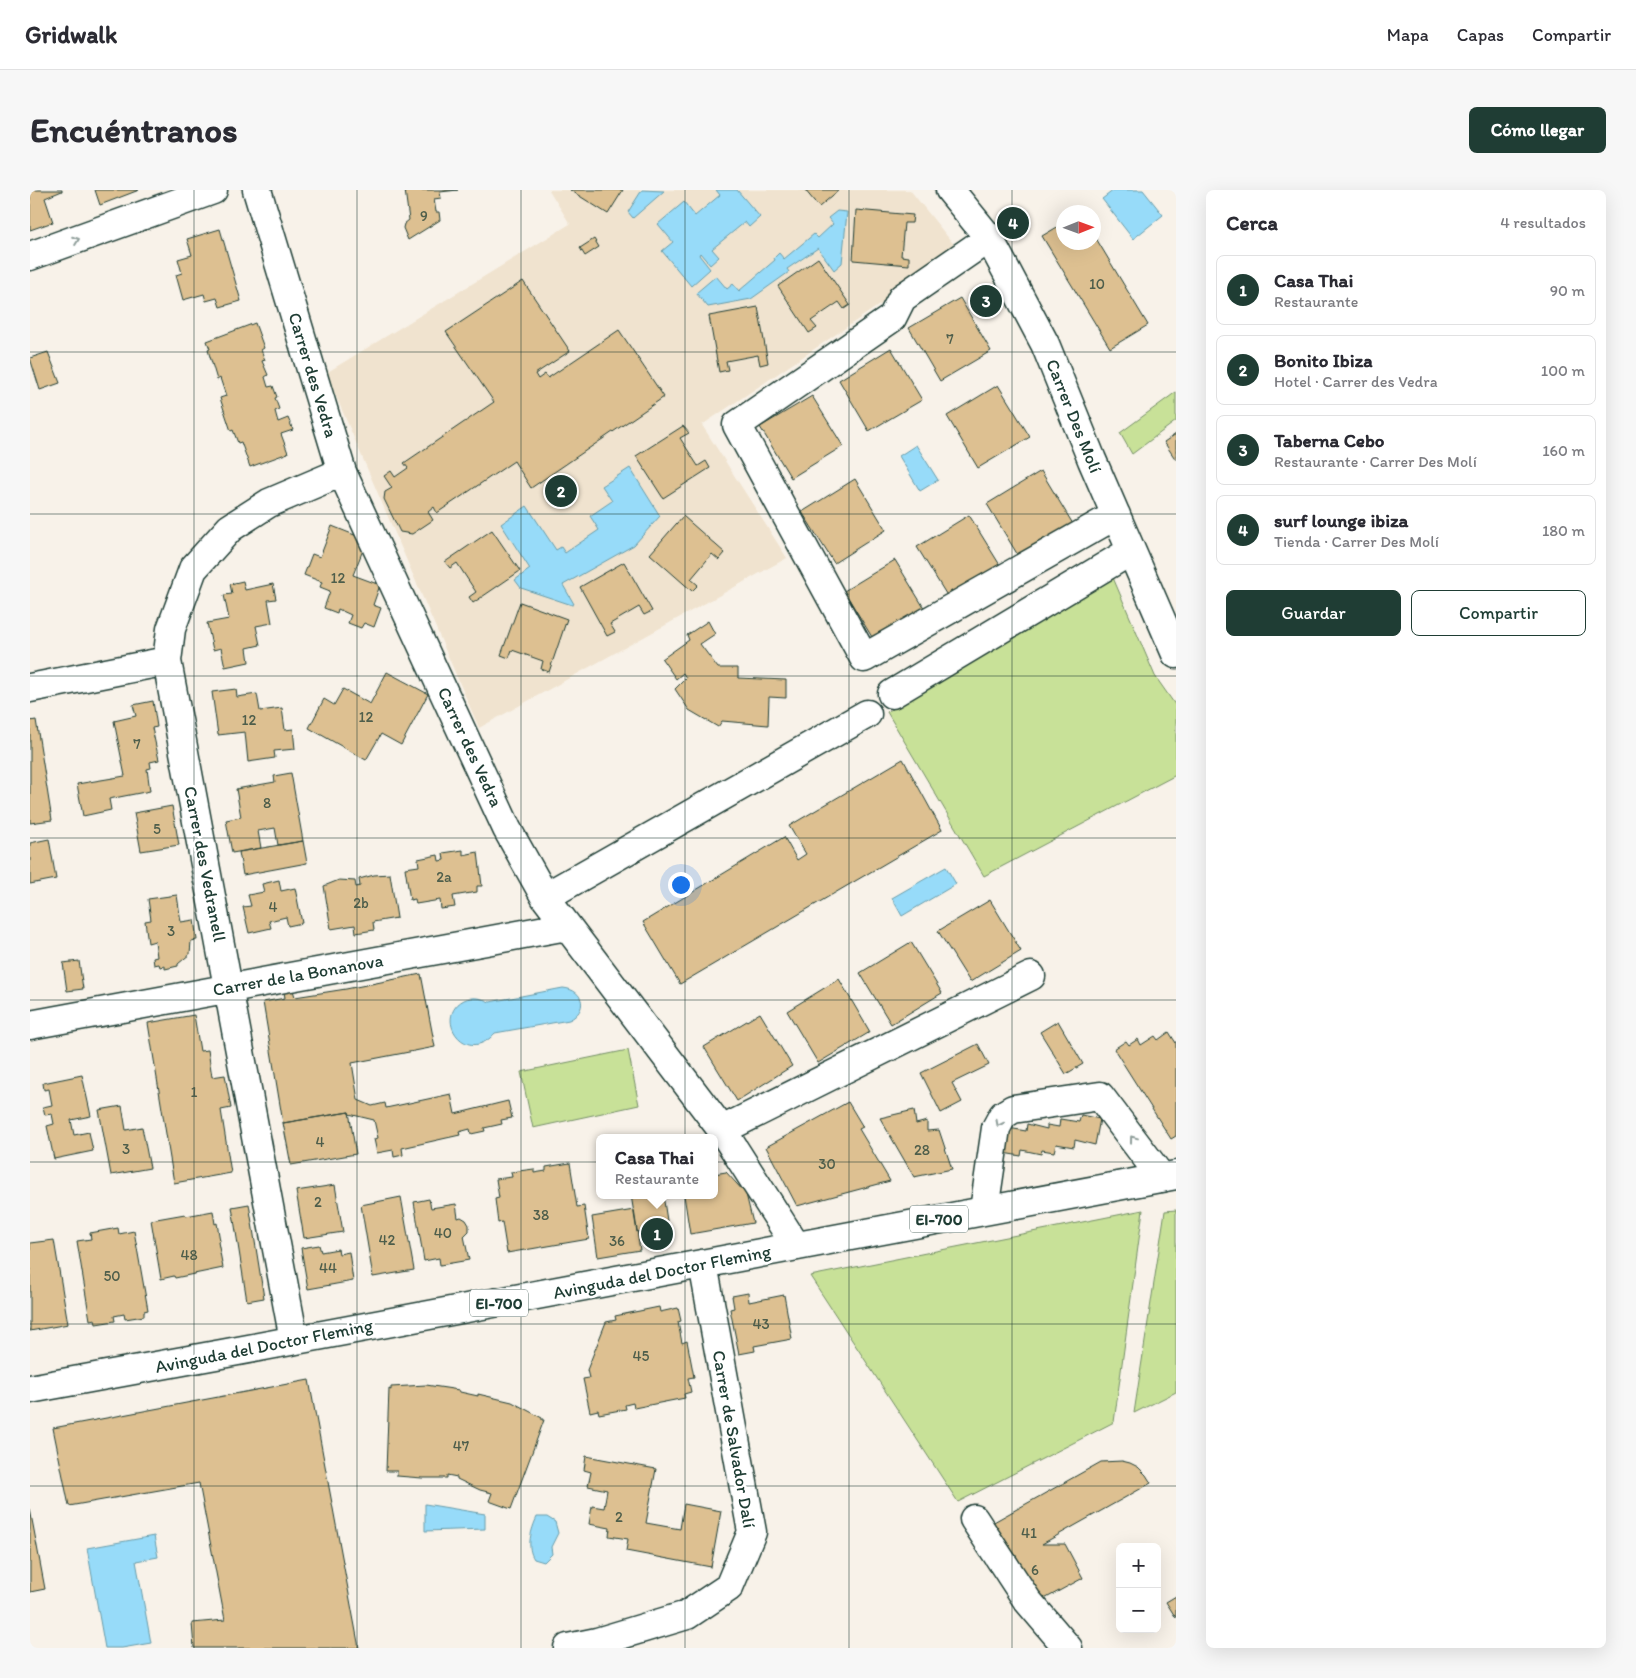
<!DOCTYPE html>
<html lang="es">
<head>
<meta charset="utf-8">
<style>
  body { margin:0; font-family:Itim,sans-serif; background:#f7f7f7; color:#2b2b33 }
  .controls { position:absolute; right:15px; bottom:15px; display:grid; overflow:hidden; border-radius:8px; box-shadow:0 5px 20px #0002 }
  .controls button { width:45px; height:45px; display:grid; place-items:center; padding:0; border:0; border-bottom:1px solid #e1e1e2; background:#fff; color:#2b2b33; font:25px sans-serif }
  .compass { position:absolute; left:1026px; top:15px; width:45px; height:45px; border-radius:50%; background:#fff; box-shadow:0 5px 20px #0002; rotate:89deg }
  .you { position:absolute; left:650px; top:694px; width:18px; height:18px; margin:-12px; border:4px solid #fff; border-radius:50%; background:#1a73e8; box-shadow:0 0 0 8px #1a73e833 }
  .badge { display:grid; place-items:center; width:32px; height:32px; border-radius:50%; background:#1f3d34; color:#fff; font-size:16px; font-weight:700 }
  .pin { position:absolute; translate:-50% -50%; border:2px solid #fff; box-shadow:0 1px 5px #0006 }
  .popup { position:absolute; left:566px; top:944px; width:122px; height:65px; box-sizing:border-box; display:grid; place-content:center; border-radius:8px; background:#fff; filter:drop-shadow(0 1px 4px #0005); font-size:16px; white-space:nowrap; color:#7c7c81 }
  .popup b { font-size:19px; color:#2b2b33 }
  .popup::after { content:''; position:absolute; left:50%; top:100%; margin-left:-10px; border:10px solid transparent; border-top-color:#fff }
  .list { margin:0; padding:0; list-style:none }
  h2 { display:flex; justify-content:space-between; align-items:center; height:65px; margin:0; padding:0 20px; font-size:21px }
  h2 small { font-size:16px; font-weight:400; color:#7c7c81 }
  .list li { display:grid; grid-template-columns:32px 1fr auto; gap:15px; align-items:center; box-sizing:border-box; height:70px; margin:0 10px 10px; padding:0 10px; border:1px solid #e1e1e2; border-radius:8px }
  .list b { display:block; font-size:19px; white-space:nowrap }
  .list p { margin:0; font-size:16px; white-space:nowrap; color:#7c7c81 }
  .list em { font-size:16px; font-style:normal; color:#7c7c81 }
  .actions { display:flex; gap:10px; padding:15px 20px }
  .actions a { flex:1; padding:11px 0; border:1px solid #1f3d34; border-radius:8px; text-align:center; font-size:18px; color:#1f3d34 }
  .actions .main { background:#1f3d34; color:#fff }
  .map { position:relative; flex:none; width:1146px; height:1458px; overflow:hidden; border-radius:8px }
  header { display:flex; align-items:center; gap:30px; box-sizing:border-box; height:70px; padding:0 25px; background:#fff; border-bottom:1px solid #e1e1e2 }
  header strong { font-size:24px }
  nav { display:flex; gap:28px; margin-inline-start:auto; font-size:18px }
  .intro { display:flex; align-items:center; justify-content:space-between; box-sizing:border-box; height:120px; padding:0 30px }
  h1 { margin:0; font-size:35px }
  .button { padding:12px 22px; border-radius:8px; background:#1f3d34; color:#fff; font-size:18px; font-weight:700 }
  main { display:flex; gap:30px; padding:0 30px }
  aside { flex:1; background:#fff; border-radius:8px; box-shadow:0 5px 20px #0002 }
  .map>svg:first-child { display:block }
</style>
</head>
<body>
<header>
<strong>Gridwalk</strong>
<nav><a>Mapa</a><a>Capas</a><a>Compartir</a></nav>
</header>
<div class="intro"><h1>Encuéntranos</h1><a class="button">Cómo llegar</a></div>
<main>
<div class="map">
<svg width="1146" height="1458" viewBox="0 0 1146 1458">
  <rect width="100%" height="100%" fill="#f8f2e9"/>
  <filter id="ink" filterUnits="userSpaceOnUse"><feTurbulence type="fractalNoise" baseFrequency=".02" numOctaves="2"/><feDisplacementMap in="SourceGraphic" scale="10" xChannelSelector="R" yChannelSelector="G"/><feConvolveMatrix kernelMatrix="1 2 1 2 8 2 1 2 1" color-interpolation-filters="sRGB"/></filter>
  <g filter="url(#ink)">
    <!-- built -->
    <path fill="#f0e3cf" d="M519,0H880L929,61L672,235L757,368L449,538L296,183L540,34Z"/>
    <!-- green -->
    <path fill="#c8e198" stroke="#748f66" d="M1146,202V231L1102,264L1090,243Z
      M1081,383L1125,486L1146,516V585L954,686L857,522Z
      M598,860L609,915L503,938L491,882Z
      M1113,1020L1084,1232L928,1312L780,1086Z
      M1146,1020V1202L1104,1223L1135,1021Z"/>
    <!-- water -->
    <path fill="#97dbf9" stroke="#679caa" d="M612,0L634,1L603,28L598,22Z
      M686,0H707L730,27L719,37L715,32L682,59L689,67L680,75L670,63L669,65L680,79L661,96L632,61L643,52L628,34L654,12L665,26L690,5Z
      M1084,0H1113L1133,25L1103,49L1072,9Z
      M807,21L817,22L812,73L804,80L788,58L757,79L759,82L721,109L678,117L666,103L686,86L697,99L703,94L709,101L745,70L744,68L749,63L754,69L784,44L788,48L803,34L798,28Z
      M886,255L908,290L890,301L869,266Z
      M600,278L630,326L604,355L533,395L544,414L542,415L491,398L485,390L500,379L471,334L497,316L526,360L531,357L535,363L569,340L560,326L582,311L572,296Z
      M916,677L926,694L872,726L862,708Z
      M533,798C555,800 558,821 539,830L465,843C436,877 402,827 434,810C443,806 451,808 460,812Z
      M395,1314L455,1324V1339L395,1341Z
      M507,1327H517L525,1332L528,1343L521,1357L522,1364L514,1372L504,1369C496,1357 501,1340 507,1327Z
      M124,1346L128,1367L106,1371L121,1453L92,1458H75L57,1358Z"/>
    <!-- building -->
    <path fill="#ddc091" stroke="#1f3d34" d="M0,0H32V1L15,8L23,32L0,40Z
      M65,0H109L70,15Z
      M375,0H428L410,2L411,8L404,9L406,22H409L410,30L378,50L373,38L374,34L379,30Z
      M540,0H593L578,24Z
      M775,0H809L789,17Z
      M826,20L883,25L882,33H874L871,66L879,67V75L823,70Z
      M1034,33V52H1064V45L1118,135L1080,158L1012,46Z
      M190,39L211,111L190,117L187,108L176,111L174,104L153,110L146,85L152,83L148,69L162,65L157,49Z
      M564,49L569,57L555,66L550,58Z
      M788,68L820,115L814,119L809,112L781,131L787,138L779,143L748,96Z
      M493,91L540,161L505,184L508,189L515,184L518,188L589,140L634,207L501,298L484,271L407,323L404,317L398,322L403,330L382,344L370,342L354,309L355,302L362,298L354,286L361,281L365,287L378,278L374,273L464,212L416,142Z
      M930,108L961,161L910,191L879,138Z
      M728,117L738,173L730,175L728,165L696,171L698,180L689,182L679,126Z
      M225,133L234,158L231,160L235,170L232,171L238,185L235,187L238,197L243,196L247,207L245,208L249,219L245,221L248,232L258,228L263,240L251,244L258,263L220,277L211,252L208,253L203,240L201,241L190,208L196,206L190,188L187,190L178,160L180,159L177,151Z
      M861,158L892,210L839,241L809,190Z
      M18,162L30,193L10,200L0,168Z
      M968,195L1000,247L948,278L917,226Z
      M782,206L813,256L761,288L730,237Z
      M653,236L659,243L650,248L668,276L676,271L680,278L633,308L606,266Z
      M1146,244V270L1134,252Z
      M1011,281L1043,334L989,367L957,314Z
      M825,289L856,340L804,373L772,322Z
      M939,325L973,380L921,412L887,357Z
      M653,326L695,363L689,370L682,364L661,389L668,395L662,401L620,364Z
      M302,336L337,350L323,385L350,395L343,415L351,418L344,437L334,433L331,438L318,433L321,425L308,419L307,423L294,418L300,401L290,397L292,392L274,385L282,364L290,367Z
      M462,340L490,381L443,413L439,407L446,402L427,373L420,378L415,372Z
      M865,370L896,421L845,452L814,401Z
      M594,372L622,421L614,425L609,417L580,434L585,442L577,446L550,397Z
      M213,391L215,400L243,394L246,409L238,410L242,433L226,436L230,455L217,458L219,472L195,477L191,458L183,460L177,433L199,429L194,405L202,404L200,394Z
      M490,412L537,429L519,482L511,479L513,471L482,460L479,468L471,465Z
      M678,431L685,444L670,454L688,478H708V488L756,490V508L739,507L738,535L692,531L688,537L659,520L645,499L656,488L653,483L646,489L632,469L659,450L657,445Z
      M357,482L398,504L371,555L351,544L336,570L279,538L294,509L304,515L313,499L340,514Z
      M206,499L207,507L227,504L230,521L252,518L255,540L263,539L265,559L244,561L245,568L218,572L215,542L188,545L182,502Z
      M123,511L127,537L122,538L129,570L120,572L121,578L117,579L120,601L79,609L81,620L53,626L47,594L95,586L84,531L106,526L103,515Z
      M6,530L22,630L0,633V531Z
      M873,569L912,640L650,794L613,732L754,647L767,670L776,664L759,636Z
      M261,583L273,651L248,655L245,638L228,641L231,658L202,663L196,630L211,627L206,599L245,592L244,586Z
      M142,616L149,655L111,661L104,623Z
      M19,649L26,689L0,694V653Z
      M273,651L277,673L213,685L209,662Z
      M433,660V665L448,662L452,696H447V702L423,706L425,717L411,719L410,710L386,714L385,709L380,710L375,678L389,676L388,669L408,665L409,671L414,670L413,663Z
      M360,684L367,728L343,732L344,740L326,743L325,735L301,739L294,696L309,690L325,691L326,697L330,696L329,689L344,685Z
      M249,690L251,701L265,698L272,733L258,736L256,727L239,731L241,738L219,743L213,717L221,716L218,705L234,702L232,694Z
      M147,705L151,732L164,730L167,750L161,751L160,764L148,774V776L135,779V776L130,777L129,774L124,775L123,768L127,767L125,751L118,753L115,731L121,730L118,709Z
      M960,710L991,761L940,792L908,741Z
      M881,752L912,803L861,834L830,783Z
      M49,771L53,799L37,801L33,773Z
      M391,784L405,857L322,873L328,910L342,916L355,913L356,918L421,904L425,924L478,911L482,928L471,930L472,934L454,938L455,941L441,944L440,939L429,942L430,945L372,958L373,965L364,967L363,960L347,963L344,949L348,948L344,930L319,924V922L253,933L233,812L255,808L254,802L263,800L265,807L316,799Z
      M809,789L840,842L788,873L757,821Z
      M730,823L762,876L707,911L674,857Z
      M164,825L170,861L178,860L182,887L195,885L201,918L191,920L201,983L144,993L118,833Z
      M1028,831L1053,874L1036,884L1010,842Z
      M1139,842L1146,853V946L1141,949L1084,859L1096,851L1099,855L1108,849L1111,855L1125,846L1128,850Z
      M948,854L959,875L922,893L932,912L911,923L891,883Z
      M52,885L61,926L41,930L44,945L59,942L63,961L24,969L17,936L24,934L22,924L15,925L13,917L22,915L19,899L14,900L13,893Z
      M818,912L833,937L829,939L860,991L767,1016L736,957Z
      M92,916L96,940L112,937L120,978L81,985L69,920Z
      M884,920L886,934L897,931V941L909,940L922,979L884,987L850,928Z
      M319,922L326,964L261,975L253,933Z
      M1051,925L1070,929L1065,955L1045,950L1044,957L1026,954L1024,962L1012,960L1011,964L992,960L991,966L973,963L978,938L996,941L997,934L1017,939V935L1029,937L1030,929L1049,932Z
      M540,973L547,1017L554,1016L559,1049L477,1063L472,1032L468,1033L465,1009L469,1008L466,989L482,987L481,982L504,979V983L516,981V977Z
      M696,982L716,1004L723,1033L660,1044L654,1005H684V984Z
      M305,995L313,1042L274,1048L266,1001Z
      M601,1005H633L638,1037L607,1042Z
      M371,1007L384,1080L343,1087L331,1015Z
      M399,1009L401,1018L426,1014L428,1028L431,1027L436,1030L439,1035V1041L434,1046L439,1070L410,1075L409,1068L394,1071L384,1012Z
      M219,1014L234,1108L217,1111L202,1017Z
      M604,1020L610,1060L568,1067L562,1027Z
      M183,1021L185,1034L187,1033L190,1051L188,1052L193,1078L145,1088L144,1086L131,1089L121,1030L155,1024L156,1026Z
      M88,1038L89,1044L104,1041L118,1120L114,1121V1126L95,1129L94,1124L84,1126L85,1131L66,1134L65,1129L60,1130L47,1051L61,1049L60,1043Z
      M24,1050L38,1134L0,1141V1053Z
      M289,1055L291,1062L308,1059L309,1064L319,1062L323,1091L278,1099L271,1058Z
      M718,1103L719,1112L754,1105L762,1149L724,1156L725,1161L709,1164L700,1119L704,1118L702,1106Z
      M629,1117L630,1122L648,1118L651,1131L648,1132L652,1153L657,1151L664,1187L658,1188L661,1202L654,1204L655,1208L604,1218L603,1213L595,1215L596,1219L569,1224L568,1220L560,1222L553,1189L559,1188L557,1180L576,1132L586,1130L585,1126Z
      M279,1190L329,1458H164L162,1433L195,1430L169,1293L39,1316L23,1238Z
      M396,1195L429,1200L430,1202L448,1206V1204L482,1212L512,1228V1230H514L481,1319L459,1311L462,1303L450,1300L427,1289V1287L417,1285V1288H392L367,1286V1281H356L359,1199L361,1200V1197Z
      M556,1266L626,1279L616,1333L650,1339L654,1314L691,1321L681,1377L596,1361L598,1349L579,1346L580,1338L559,1334L562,1316L574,1318L577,1300L558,1296L561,1282L554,1280Z
      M1092,1271L1100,1273L1108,1277L1116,1285L1121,1293L1012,1354H1035L1053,1388L1007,1413L962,1333L1071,1272Z
      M0,1319L15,1399L0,1402Z
      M1146,1406V1428L1136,1412Z"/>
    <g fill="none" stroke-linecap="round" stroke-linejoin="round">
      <defs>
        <path id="minor" d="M227,0L312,282L477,639L515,707L692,940L766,1056
          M920,0L959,48L1015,154L1062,270L1146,464
          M959,48L872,108L862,128L707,235L834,468L1086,325
          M0,66L183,0
          M0,498L137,471
          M862,504L1101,361
          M515,707L837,524
          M0,835L537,736
          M692,940L1001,786
          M954,1020L966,938L973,925L983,919L1070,906L1132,988
          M264,1150L137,471L141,439L163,379L200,338L239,313L312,282
          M944,1329L997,1410L1038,1458
          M538,1458L567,1452L657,1425L699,1397L722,1342L673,1074"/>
        <path id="major" d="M0,1199L197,1163L1146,985"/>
      </defs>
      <!-- minor casing -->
      <use href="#minor" stroke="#1f3d34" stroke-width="31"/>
      <!-- major casing -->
      <use href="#major" stroke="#1f3d34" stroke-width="31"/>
      <!-- minor -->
      <use href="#minor" stroke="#fff" stroke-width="28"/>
      <!-- major -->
      <use href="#major" stroke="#fff" stroke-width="28"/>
    </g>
    <!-- one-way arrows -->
    <defs><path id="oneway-chevron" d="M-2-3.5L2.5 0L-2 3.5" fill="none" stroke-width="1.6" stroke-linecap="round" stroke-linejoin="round" transform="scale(1.25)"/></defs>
    <g stroke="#8f9e9a">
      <use href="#oneway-chevron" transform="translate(46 50) rotate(-20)"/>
      <use href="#oneway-chevron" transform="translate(969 933) rotate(117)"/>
      <use href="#oneway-chevron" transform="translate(1103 949) rotate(-127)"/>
    </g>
  </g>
  <!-- grid -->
  <path fill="none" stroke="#1f3d34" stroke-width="1" stroke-opacity="0.55" d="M164,0V1458M327,0V1458M491,0V1458M655,0V1458M819,0V1458M982,0V1458M0,162H1146M0,324H1146M0,486H1146M0,648H1146M0,810H1146M0,972H1146M0,1134H1146M0,1296H1146"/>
  <g text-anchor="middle" stroke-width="5" stroke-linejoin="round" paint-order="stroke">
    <!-- number labels -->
    <g font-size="15" fill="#4e5e4b">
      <text x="394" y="31">9</text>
      <text x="1067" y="99">10</text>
      <text x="920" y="154">7</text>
      <text x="308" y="393">12</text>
      <text x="336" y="532">12</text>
      <text x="219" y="535">12</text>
      <text x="107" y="559">7</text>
      <text x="237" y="618">8</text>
      <text x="127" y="644">5</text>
      <text x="414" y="692">2a</text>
      <text x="331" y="718">2b</text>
      <text x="243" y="722">4</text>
      <text x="141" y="746">3</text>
      <text x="164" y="907">1</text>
      <text x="290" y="957">4</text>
      <text x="96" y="964">3</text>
      <text x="892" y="965">28</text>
      <text x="797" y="979">30</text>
      <text x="288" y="1017">2</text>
      <text x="511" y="1030">38</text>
      <text x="413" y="1048">40</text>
      <text x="357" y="1055">42</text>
      <text x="587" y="1056">36</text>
      <text x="159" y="1070">48</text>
      <text x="298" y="1083">44</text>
      <text x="82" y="1091">50</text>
      <text x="731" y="1139">43</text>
      <text x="611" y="1171">45</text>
      <text x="431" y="1261">47</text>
      <text x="589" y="1332">2</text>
      <text x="999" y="1348">41</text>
      <text x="1005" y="1385">6</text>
    </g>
    <!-- shield labels -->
    <g fill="#fff" stroke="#627771" stroke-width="1">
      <rect x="880" y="1015.5" width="58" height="27" rx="4"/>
      <rect x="440" y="1099.5" width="58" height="27" rx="4"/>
    </g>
    <g font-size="16" font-weight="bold" fill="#1f3d34">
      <text x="909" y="1035">EI-700</text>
      <text x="469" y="1119">EI-700</text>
    </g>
    <!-- street labels -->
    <g font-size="18" fill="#1f3d34" stroke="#fff">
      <text transform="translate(283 185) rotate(73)" y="6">Carrer des Vedra</text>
      <text transform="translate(1044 226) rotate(68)" y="6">Carrer Des Molí</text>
      <text transform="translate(440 557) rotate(65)" y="6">Carrer des Vedra</text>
      <text transform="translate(175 674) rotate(79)" y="6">Carrer des Vedranell</text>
      <text transform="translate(268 785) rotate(-10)" y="6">Carrer de la Bonanova</text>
      <text transform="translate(632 1082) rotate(-11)" y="6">Avinguda del Doctor Fleming</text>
      <text transform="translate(234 1156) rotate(-11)" y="6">Avinguda del Doctor Fleming</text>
      <text transform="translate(704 1249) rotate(80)" y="6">Carrer de Salvador Dalí</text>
    </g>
  </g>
</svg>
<div class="controls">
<button>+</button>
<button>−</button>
</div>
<svg class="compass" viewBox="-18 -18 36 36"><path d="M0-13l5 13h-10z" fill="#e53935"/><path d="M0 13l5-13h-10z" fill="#7c7c81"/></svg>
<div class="you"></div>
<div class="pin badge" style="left:627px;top:1044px">1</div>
<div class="popup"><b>Casa Thai</b>Restaurante</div>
<div class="pin badge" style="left:531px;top:301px">2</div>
<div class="pin badge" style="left:956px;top:111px">3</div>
<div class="pin badge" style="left:983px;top:33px">4</div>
</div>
<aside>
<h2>Cerca<small>4 resultados</small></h2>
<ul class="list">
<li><span class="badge">1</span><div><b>Casa Thai</b><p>Restaurante</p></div><em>90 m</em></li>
<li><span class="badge">2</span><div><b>Bonito Ibiza</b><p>Hotel · Carrer des Vedra</p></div><em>100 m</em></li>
<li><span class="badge">3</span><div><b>Taberna Cebo</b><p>Restaurante · Carrer Des Molí</p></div><em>160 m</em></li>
<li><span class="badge">4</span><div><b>surf lounge ibiza</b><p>Tienda · Carrer Des Molí</p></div><em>180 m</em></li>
</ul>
<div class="actions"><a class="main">Guardar</a><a>Compartir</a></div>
</aside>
</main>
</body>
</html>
